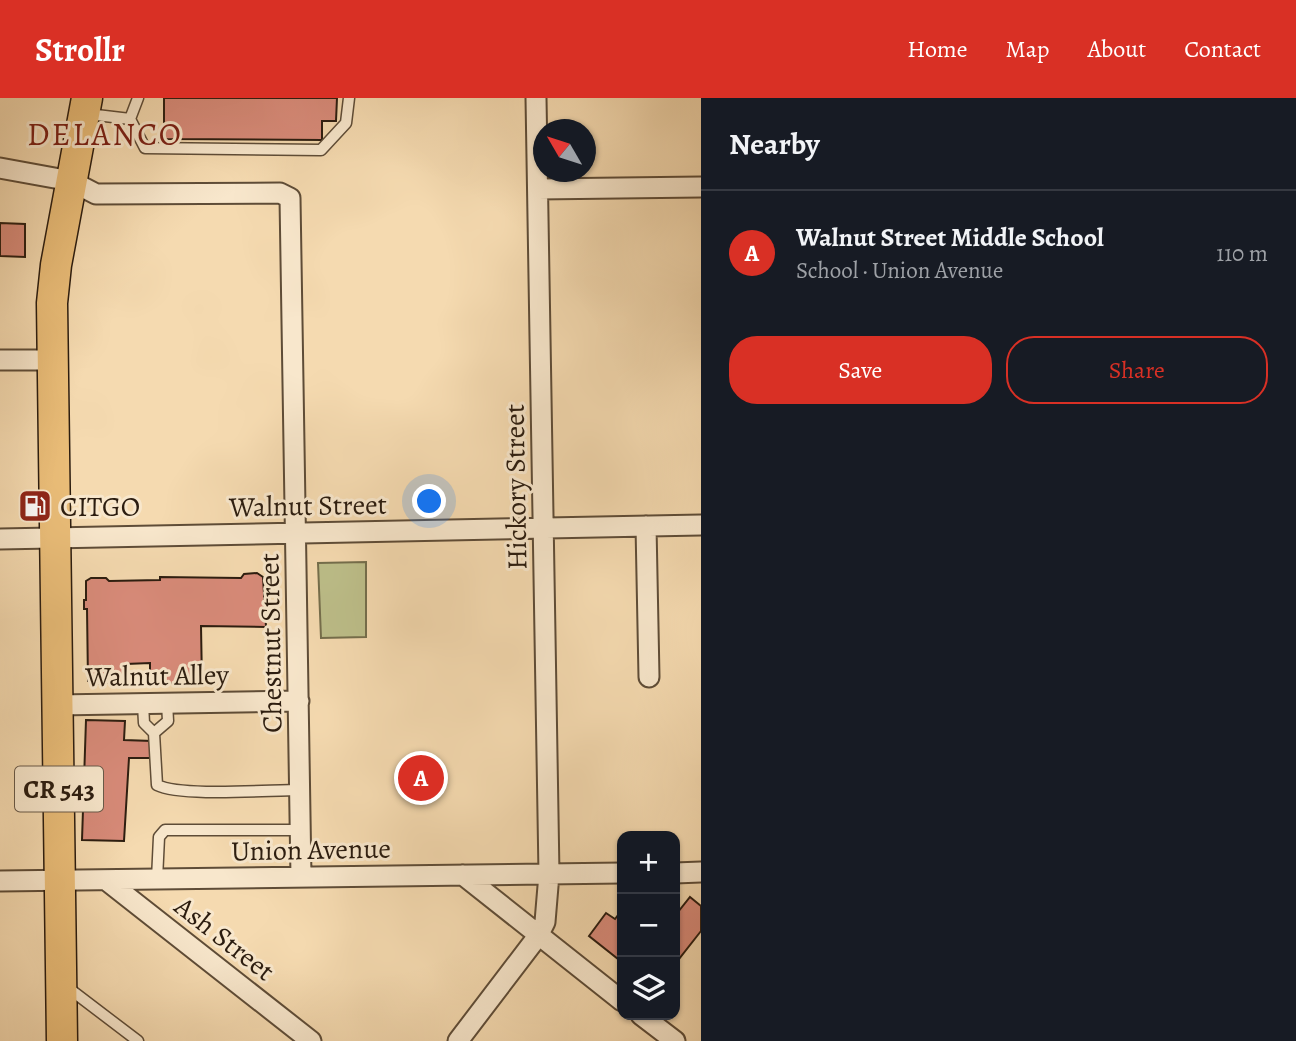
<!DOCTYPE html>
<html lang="en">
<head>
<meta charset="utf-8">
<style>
  body { margin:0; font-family:Alegreya,serif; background:#20242c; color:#f1f3f6 }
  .controls { position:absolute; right:21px; bottom:21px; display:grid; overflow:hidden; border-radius:14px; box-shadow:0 2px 5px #0004 }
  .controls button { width:63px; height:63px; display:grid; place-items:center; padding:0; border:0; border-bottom:2px solid #363941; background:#171b24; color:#f1f3f6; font:35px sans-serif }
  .compass { position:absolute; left:533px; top:21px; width:63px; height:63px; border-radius:50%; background:#171b24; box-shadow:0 2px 5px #0004; rotate:309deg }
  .you { position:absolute; left:430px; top:404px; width:24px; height:24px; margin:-18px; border:5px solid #fff; border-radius:50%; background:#1a73e8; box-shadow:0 0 0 10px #1a73e833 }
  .badge { display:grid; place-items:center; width:46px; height:46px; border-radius:50%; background:#d93025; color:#fff; font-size:23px; font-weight:700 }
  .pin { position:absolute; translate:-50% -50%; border:4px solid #fff; box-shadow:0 2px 7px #0006 }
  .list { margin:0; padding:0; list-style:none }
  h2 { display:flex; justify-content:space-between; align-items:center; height:91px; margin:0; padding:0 28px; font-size:30px }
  h2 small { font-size:23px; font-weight:400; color:#9ea1a6 }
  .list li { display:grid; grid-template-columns:46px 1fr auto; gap:21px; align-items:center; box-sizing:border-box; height:126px; padding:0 28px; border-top:2px solid #363941 }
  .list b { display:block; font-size:26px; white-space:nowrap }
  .list p { margin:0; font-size:23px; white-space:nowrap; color:#9ea1a6 }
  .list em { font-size:23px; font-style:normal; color:#9ea1a6 }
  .actions { display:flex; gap:14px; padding:21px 28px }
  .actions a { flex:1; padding:16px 0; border:2px solid #d93025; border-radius:28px; text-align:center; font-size:24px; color:#d93025 }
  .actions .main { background:#d93025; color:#fff }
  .icon { flex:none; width:38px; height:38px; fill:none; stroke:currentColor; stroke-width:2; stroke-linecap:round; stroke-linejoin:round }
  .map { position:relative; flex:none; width:701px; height:943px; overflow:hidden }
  header { display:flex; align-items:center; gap:42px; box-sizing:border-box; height:98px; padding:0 35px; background:#d93025; color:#fff }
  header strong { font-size:33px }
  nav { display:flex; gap:38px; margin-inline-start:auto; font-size:24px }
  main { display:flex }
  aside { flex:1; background:#171b24 }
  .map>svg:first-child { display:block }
</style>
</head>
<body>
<header>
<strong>Strollr</strong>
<nav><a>Home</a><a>Map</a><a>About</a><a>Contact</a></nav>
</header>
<main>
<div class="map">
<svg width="701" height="943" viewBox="0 0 701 943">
  <rect width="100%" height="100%" fill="#f5dab0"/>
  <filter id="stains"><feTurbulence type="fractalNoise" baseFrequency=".00286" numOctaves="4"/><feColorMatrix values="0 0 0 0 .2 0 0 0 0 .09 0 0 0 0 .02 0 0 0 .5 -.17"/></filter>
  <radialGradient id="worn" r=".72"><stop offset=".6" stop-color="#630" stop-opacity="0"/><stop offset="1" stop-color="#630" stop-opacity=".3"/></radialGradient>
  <!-- green -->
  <path fill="#bdbf8a" stroke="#746e4c" stroke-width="2" d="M366,464V539L321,540L318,465Z"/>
  <!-- building -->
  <path fill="#d98b7a" stroke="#2b1c0f" stroke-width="2" d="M164,0H337L336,23H322V42L164,41Z
    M0,125L25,126V159L0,158Z
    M257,475L263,479L266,529L201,528L202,585L150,586V565L126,566L127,582L101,586L88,583L87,511H84V502H86V483L91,480H106L109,483L160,482V479L241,480L244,476Z
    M86,622L125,623L124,642L152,643L151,660H129L124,743L82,742Z
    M690,799L701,808V833L675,866V812L678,814Z
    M622,812V855L618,861L589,838L606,815L615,821Z"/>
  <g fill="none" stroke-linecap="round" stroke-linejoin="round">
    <defs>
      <path id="service" d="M88,16L130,21L138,0
        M130,21L145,50L321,52L346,25L349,0
        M143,606L144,625L154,635L157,687C181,699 268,692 300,692
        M154,635L168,623L167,605
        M157,781L159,739L165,732H300
        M67,889L138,943"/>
      <path id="minor" d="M0,70L71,83L96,96L280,95L290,100L301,779
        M538,91L701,89
        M0,262H51
        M646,428L649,579
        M0,441L701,427
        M57,607L299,603
        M675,775L701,774
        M463,777L622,903
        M106,782L311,943
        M0,783L622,775
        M641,917L675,943
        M458,943L538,838L545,824L549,776L536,0"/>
      <path id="primary" d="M62,943L52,205L56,167L87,0"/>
    </defs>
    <!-- service casing -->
    <use href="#service" stroke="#5e4c37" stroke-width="13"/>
    <!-- minor casing -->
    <use href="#minor" stroke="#5e4c37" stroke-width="23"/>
    <!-- primary casing -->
    <use href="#primary" stroke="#2b1c0f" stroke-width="33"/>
    <!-- service -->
    <use href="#service" stroke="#f8e7cc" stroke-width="10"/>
    <!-- minor -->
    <use href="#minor" stroke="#f8e7cc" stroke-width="19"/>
    <!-- primary -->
    <use href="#primary" stroke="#eabd78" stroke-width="30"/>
  </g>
  <!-- icons -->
  <defs>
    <symbol id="fuel-square" viewBox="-11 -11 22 22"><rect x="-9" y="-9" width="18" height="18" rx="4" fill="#8f2418" stroke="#f8e7cc"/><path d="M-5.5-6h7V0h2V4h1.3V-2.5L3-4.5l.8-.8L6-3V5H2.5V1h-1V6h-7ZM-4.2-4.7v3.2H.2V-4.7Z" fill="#fff"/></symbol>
  </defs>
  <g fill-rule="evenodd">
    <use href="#fuel-square" x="16" y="389" width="38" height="38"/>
  </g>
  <g text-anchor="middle" stroke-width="6" stroke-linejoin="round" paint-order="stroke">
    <!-- shield labels -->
    <rect fill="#f8e7cc" stroke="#685948" stroke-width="2" x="15" y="668.5" width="88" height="45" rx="5"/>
    <g font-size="26" font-weight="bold" fill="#2b1c0f">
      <text x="59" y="700">CR 543</text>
    </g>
    <!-- street labels -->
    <g font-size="28" fill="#2b1c0f" stroke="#f8e7cc">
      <text transform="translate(515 389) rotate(-91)" y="10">Hickory Street</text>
      <text transform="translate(308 407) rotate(-1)" y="10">Walnut Street</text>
      <text transform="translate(270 545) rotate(-91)" y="10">Chestnut Street</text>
      <text transform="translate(157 577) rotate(-1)" y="10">Walnut Alley</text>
      <text transform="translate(311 751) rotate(-1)" y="10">Union Avenue</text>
      <text transform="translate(225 840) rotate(38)" y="10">Ash Street</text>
    </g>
    <!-- poi labels -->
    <g font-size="28" fill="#2b1c0f" stroke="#f8e7cc" text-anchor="start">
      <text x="60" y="418">CITGO</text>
    </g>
    <!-- quarter labels -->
    <g font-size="32" letter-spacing="2" fill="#7a1f14" stroke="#f8e7cc">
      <text x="105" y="47">DELANCO</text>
    </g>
  </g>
  <rect width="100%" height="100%" filter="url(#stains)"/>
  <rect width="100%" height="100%" fill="url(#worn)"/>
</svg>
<div class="controls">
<button>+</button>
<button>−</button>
<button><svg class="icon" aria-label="layers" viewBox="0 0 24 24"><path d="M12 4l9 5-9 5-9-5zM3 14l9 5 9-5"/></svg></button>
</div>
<svg class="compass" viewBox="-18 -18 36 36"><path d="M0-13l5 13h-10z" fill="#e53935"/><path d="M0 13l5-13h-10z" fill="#9ea1a6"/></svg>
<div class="you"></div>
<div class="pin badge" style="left:421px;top:680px">A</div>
</div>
<aside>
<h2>Nearby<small></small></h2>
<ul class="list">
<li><span class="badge">A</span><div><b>Walnut Street Middle School</b><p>School · Union Avenue</p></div><em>110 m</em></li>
</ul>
<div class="actions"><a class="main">Save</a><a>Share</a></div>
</aside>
</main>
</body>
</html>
